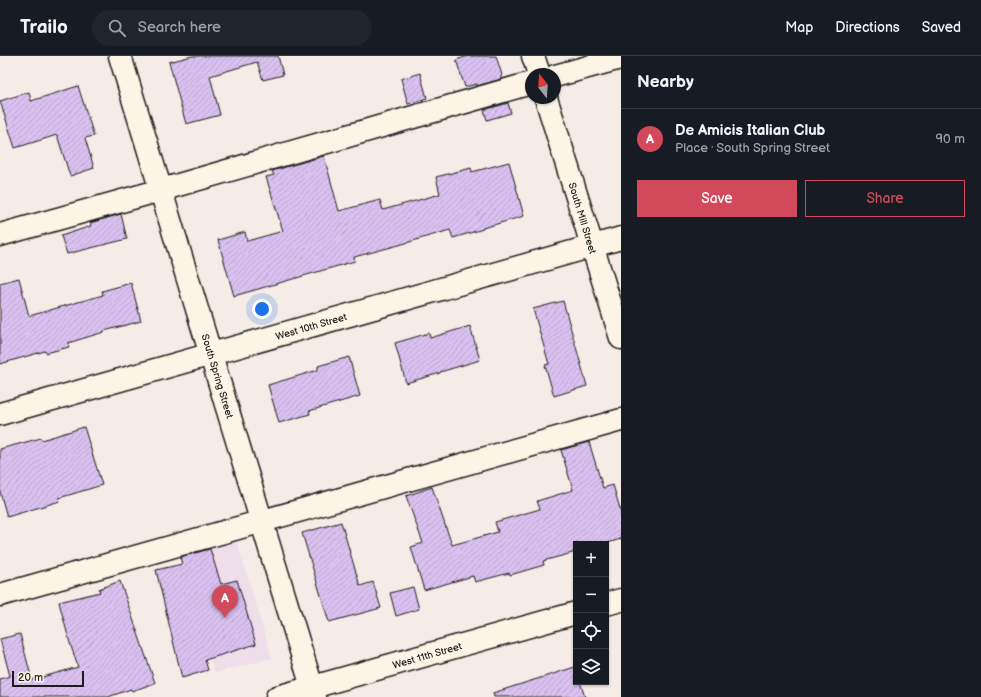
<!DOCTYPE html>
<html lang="en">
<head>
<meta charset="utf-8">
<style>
  body { margin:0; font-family:"Balsamiq Sans",sans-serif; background:#20242c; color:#f1f3f6 }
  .controls { position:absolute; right:12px; bottom:12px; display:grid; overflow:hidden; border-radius:0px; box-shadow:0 1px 3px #0004 }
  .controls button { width:36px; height:36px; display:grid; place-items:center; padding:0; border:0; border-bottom:1px solid #363941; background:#171b24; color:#f1f3f6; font:20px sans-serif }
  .compass { position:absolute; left:525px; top:12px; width:36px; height:36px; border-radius:50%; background:#171b24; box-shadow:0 1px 3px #0004; rotate:343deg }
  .scale { position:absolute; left:12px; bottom:10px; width:72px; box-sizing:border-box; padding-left:4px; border:2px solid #1c1c1c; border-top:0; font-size:11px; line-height:14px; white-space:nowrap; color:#1c1c1c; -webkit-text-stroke:3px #fcf5e5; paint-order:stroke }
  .you { position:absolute; left:262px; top:253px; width:14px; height:14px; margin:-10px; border:3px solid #fff; border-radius:50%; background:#1a73e8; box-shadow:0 0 0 6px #1a73e833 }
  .badge { display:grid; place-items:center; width:26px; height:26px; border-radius:50%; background:#d1495b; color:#fff; font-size:13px; font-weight:700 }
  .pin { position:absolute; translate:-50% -33px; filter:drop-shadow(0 1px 2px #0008) }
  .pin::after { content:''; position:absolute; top:21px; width:14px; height:12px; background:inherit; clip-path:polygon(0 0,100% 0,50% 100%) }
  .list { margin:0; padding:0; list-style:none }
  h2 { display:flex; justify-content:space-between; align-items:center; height:52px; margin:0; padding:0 16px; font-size:17px }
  h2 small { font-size:13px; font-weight:400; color:#9ea1a6 }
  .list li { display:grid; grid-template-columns:26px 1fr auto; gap:12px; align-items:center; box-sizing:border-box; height:60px; padding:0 16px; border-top:1px solid #363941 }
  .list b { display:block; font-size:15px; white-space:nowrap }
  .list p { margin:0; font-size:13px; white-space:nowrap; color:#9ea1a6 }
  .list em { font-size:13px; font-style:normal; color:#9ea1a6 }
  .actions { display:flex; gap:8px; padding:12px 16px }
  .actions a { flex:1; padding:9px 0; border:1px solid #d1495b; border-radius:0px; text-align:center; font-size:14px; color:#d1495b }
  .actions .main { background:#d1495b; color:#fff }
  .icon { flex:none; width:22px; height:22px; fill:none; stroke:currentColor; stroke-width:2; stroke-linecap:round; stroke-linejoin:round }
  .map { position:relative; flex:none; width:621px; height:641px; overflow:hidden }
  header { display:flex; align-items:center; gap:24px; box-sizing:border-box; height:56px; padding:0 20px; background:#171b24; border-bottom:1px solid #363941 }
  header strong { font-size:19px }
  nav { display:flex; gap:22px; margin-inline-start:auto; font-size:14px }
  .search { width:280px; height:36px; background:#20242c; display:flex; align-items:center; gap:10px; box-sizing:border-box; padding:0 14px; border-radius:22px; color:#9ea1a6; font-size:15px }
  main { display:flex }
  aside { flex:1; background:#171b24 }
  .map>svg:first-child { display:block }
</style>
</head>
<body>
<header>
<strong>Trailo</strong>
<div class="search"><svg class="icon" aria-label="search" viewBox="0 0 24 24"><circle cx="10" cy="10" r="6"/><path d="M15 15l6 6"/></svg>Search here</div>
<nav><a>Map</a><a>Directions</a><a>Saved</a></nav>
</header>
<main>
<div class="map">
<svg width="621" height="641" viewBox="0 0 621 641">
  <defs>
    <pattern id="building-hatch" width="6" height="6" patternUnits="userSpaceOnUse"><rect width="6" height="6" fill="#dac1f0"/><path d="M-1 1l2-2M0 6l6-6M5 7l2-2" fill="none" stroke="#baa5cd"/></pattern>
  </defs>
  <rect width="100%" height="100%" fill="#f5ebe7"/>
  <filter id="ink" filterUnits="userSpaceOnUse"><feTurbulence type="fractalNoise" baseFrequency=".025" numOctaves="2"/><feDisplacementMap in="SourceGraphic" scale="8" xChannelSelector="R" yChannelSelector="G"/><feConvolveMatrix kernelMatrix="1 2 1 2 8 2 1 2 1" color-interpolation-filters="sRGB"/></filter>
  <g filter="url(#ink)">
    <!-- built -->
    <path fill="#eddeea" d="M235,479L272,602L215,617L177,497Z"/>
    <!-- building -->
    <path fill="url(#building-hatch)" stroke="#1c1c1c" d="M192,0H278L283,19L263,24L257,6L210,20L220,59L186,68L169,6Z
      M468,0H496L502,19L501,20V23L477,30V28L465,31L456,4Z
      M420,17L427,42L408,48L401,23Z
      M78,30L94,80L85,82L94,112L70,120L57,79L15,92L0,45L29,36L31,45Z
      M508,47L511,57L487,64L484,54Z
      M324,100L339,155L380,144L383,154L440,138L436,121L471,112L472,116L509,106L524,160L483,172V173L453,182L450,174L399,189L354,201L355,205L234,240L218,184L245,176L247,185L283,175L266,121L274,119L272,115Z
      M121,158L127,183L67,198L61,180L91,170L90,167Z
      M19,222L29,260L103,239L102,235L131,227L141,265L104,275V276L68,287L69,291L46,297L45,295L0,308V227Z
      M563,245L587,330L554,340L545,309L549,308L533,253Z
      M470,270L480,304L440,316V317L406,327L395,287L429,277L430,282Z
      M349,301L360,340L309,355L310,358L279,367L268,329L318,314V310Z
      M84,371L102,429L59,442L60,445L7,461L0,436V393L41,382L42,384Z
      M589,386L603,432L613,429L621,456V483L604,488H576V496L543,505L544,509L510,519L509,517L475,526L473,520L424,534L411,491L423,487L406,440L432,431L452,489L498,476L495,466L540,453L537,445L573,434L561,394Z
      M341,466L360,530L373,526L381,552L329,566L302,477Z
      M210,493L221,528L237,524L256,588L205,604L208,614L182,622L156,514L182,508L180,501Z
      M120,525L155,627L132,635L131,633L108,641H0V623L10,620L0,583L20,578L32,624L78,611L69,584L59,546L100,536L99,533Z
      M413,531L419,553L396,560L390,537Z
      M575,611L576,614V626H580L585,641H494L493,637Z"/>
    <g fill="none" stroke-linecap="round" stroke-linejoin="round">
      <defs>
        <path id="minor" d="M120,0L315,641
          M533,0L539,18
          M555,20L621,2
          M546,42L621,282
          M0,179L161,134L531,27
          M0,358L621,182
          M0,539L621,364
          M606,548L621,544
          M277,641L576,557"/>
      </defs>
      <!-- minor casing -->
      <use href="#minor" stroke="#1c1c1c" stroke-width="25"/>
      <!-- minor -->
      <use href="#minor" stroke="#fcf5e5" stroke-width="22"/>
    </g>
  </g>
  <g text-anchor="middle" stroke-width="3.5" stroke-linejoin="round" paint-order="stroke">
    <!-- street labels -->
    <g font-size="10" fill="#1c1c1c" stroke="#fcf5e5">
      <text transform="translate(583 162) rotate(73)" y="4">South Mill Street</text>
      <text transform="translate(311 270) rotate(-16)" y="4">West 10th Street</text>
      <text transform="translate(218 320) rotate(73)" y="4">South Spring Street</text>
      <text transform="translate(427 599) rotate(-16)" y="4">West 11th Street</text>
    </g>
  </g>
</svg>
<div class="controls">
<button>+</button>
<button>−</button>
<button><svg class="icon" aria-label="locate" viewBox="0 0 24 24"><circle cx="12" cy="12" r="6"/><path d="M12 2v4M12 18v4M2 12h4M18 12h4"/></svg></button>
<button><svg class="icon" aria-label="layers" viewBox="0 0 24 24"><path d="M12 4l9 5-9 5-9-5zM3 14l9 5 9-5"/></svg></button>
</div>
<svg class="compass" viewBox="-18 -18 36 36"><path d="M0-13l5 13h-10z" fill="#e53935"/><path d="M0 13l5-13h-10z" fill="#9ea1a6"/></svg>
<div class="scale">20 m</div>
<div class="you"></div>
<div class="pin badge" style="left:225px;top:562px">A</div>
</div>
<aside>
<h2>Nearby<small></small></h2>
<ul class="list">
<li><span class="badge">A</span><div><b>De Amicis Italian Club</b><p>Place · South Spring Street</p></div><em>90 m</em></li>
</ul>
<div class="actions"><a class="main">Save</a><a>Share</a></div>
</aside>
</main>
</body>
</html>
